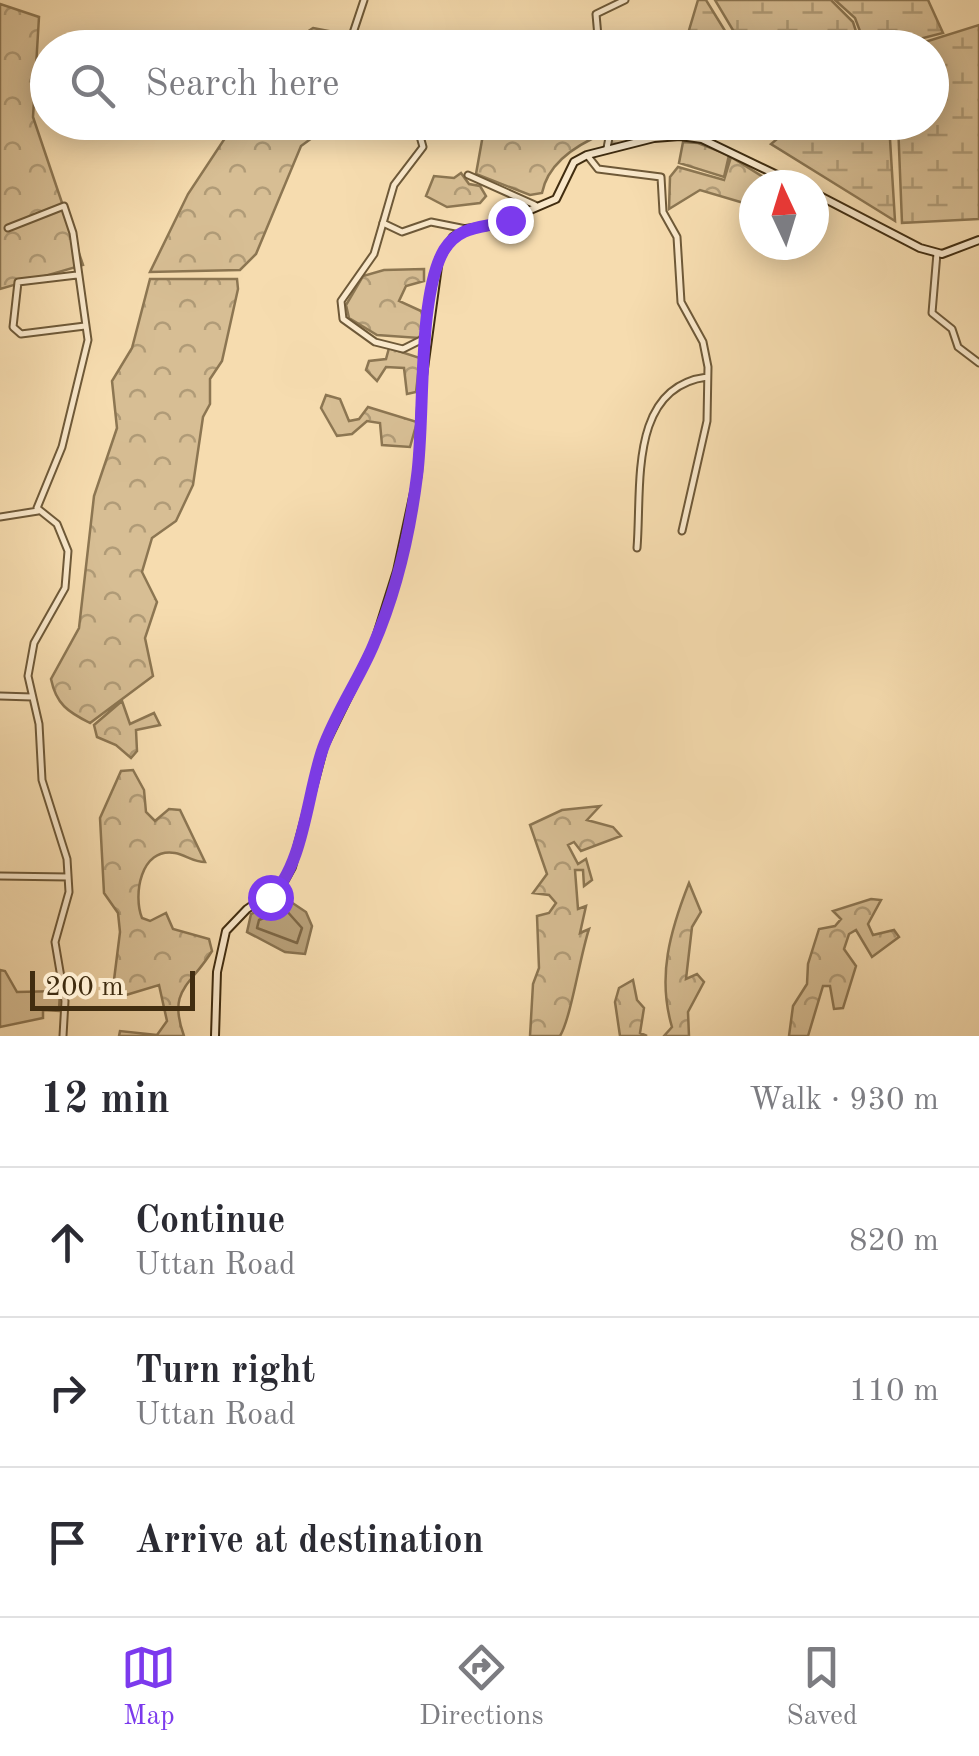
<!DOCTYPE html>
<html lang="en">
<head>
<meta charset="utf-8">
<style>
  body { margin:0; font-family:"Old Standard TT",serif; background:#f7f7f7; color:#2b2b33 }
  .compass { position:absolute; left:739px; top:170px; width:90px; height:90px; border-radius:50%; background:#fff; box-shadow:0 5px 25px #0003; rotate:356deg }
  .scale { position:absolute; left:30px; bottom:25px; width:165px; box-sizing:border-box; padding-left:10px; border:5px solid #412d10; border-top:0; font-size:28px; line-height:35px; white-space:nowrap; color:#412d10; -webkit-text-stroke:8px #f9e8cb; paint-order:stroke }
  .stop { position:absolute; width:30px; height:30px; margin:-22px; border:8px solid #7c3aed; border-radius:50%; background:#fff }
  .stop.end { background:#7c3aed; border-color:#fff; box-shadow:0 2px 10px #0008 }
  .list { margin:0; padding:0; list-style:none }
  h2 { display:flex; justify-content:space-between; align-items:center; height:130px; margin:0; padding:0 40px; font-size:42px }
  h2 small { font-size:32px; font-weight:400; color:#7c7c81 }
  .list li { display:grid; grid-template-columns:65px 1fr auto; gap:30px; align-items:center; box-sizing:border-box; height:150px; padding:0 40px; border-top:2px solid #e1e1e2 }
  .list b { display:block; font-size:38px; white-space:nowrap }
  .list p { margin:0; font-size:32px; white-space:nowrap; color:#7c7c81 }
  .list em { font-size:32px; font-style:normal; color:#7c7c81 }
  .icon { flex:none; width:55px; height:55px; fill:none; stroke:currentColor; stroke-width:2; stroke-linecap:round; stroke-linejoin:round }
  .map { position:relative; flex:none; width:979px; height:1036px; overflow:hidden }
  .search { position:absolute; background:#fff; box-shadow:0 5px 25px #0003; left:30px; right:30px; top:30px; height:110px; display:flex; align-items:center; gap:25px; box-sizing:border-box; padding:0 35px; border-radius:55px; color:#7c7c81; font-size:38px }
  .sheet { height:580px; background:#fff }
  nav { display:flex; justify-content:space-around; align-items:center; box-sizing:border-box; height:140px; border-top:2px solid #e1e1e2; background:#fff; font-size:28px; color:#7c7c81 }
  nav a { display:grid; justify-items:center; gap:5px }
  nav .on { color:#7c3aed }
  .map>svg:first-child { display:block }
</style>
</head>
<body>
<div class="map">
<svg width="979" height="1036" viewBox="0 0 979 1036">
  <defs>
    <pattern id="forest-crowns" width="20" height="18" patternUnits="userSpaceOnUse" patternTransform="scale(2.5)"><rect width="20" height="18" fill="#d7be94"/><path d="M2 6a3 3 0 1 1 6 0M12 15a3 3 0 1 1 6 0" fill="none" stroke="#b09b77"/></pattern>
    <pattern id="wetland-marsh" width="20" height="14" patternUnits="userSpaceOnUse" patternTransform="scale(2.5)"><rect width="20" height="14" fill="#d7be94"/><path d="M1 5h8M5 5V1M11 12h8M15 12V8" fill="none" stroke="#b09b77"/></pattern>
  </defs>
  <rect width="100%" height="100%" fill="#f6dcaf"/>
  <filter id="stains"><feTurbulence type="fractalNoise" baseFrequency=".002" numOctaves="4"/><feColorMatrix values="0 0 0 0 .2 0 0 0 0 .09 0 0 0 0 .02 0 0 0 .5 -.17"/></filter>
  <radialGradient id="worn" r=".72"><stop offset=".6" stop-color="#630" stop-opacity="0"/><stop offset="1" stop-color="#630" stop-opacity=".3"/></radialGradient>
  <!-- grass -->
  <path fill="#d7be94" stroke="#8c7652" stroke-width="2.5" d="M0,970L5,971L17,992L60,991L59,1011L43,1010V1018L0,1027Z"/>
  <!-- forest -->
  <path fill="url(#forest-crowns)" stroke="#8c7652" stroke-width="2.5" d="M0,4L39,17L33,117L83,265L0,289Z
    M313,28L344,34L341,47H284Z
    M235,123H353L352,128L323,130L301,146L256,254L240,270L150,272L188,194Z
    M476,123H607L605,133C578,144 548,162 542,193L530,195L476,174L484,129Z
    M628,123H657L658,135L610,146L614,130Z
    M683,142L698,143L729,155L724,177L679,163Z
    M731,157L776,185H754V206L700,190L669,209L670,177L678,167L724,180Z
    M461,173L469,184L480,186L486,196L480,203L447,207L426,196L434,176L454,178Z
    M424,269V281L406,286L399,301L421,311L425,324L419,338L377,335L349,318L346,305L363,276L384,270Z
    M150,279H237L238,289L222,361L210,379V404L203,417L193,485L176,521L152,538L142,572L157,602L145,638L153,676L90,723C68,712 56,704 51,679L79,628L94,496L117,428L112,381L132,348Z
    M389,348L420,358L416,392L407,394L404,368L386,367L377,381L366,370L369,361L386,359Z
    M326,395L340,399L349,421L359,419L368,407L417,422L410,447L382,445L380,423L367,421L352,434L337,436L321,408Z
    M122,701L130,724L154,713L160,725L136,730L137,751L131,758L116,745L97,737L94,725Z
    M133,770L144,790L146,812L155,821L169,809L180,810L205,862C193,862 186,855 175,853C140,847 133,896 142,918L150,921L166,913L173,929L209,939L212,951C191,986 167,989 184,1036H119L120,1031L157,1035L167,1021L159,985L126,995L114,980L120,932L118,913L104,893L100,818L121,771Z
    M600,806L587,820L613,827L621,836L581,851L574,842L568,845L578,864L586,859L592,880L584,886L583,870H575L578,909L586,906L580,933L589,929C580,956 571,1018 560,1036H530L533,984L539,968L537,916L549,913L556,903L549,895L533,893L547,874L530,825L562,810Z
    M689,883L701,912L692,927L686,979L697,974L704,982L688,1012L689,1036H664L672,1027C657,977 670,931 689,883Z
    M871,899L881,900L868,924L873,935L894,930L899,937L872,957L856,930L849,934L844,949L856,966L843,1008L834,1009L830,986H823L808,1036H789L793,1006L807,984L808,964L819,929L835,926L841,919L833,911Z
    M633,980L637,1000L644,1008L640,1033L647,1036H620L615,1002L619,988Z"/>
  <!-- wetland -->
  <path fill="url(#wetland-marsh)" stroke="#8c7652" stroke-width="2.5" d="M698,0H706L735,47H684Z
    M715,0H831L853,22L861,47H743Z
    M835,0H928L943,33L888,47H866L855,18Z
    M979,25V219L902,223L898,123L932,122V48L909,47Z
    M796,123H889L895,221L771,144Z"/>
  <!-- water -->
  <path fill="#b8a079" stroke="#88724f" stroke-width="2.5" d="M285,898L306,912L312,926L305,954L285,952L247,932L251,914Z"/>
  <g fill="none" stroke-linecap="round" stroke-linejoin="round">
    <!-- shore -->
    <path stroke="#7c6644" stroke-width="2.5" d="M285,909L302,928L297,943L257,928L259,920Z"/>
    <defs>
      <path id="minor" d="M599,48L596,14L625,0
        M607,148L612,122
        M587,155L598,169L661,177L663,212L677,237L681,302L703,342L708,367L707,421L682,531
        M468,175L535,205
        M383,223L374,254L341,301L343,319L375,342L403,349L427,337
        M8,228L64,206L73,233L88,340L62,447L37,508L57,524L68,551L65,588L34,643L28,676L39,724L42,780L67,859L69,892L55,942L65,1001L63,1036
        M763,246V245
        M937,253L932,313L952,329L958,347L979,363
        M77,275L18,282L13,327L21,334L85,326
        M0,517L38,511
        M637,548C642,487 628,387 707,377
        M0,696L32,697
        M0,876L68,877"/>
      <path id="tertiary" d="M348,48L364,0
        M416,122L423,147L394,185L383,223L402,232L431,222L466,229"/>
      <path id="secondary" d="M814,193L920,248L942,254L979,240
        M215,1036L217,972L226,931L247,909L282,885L292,867L324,746L374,644L397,571L418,474L422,383L439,259L453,237L466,229L495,225L556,199L574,162L587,155L654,138L680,136L702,139L798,185"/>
    </defs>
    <!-- minor casing -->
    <use href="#minor" stroke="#6e5938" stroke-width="9"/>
    <!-- tertiary casing -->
    <use href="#tertiary" stroke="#6e5938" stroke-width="9"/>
    <!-- secondary casing -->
    <use href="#secondary" stroke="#412d10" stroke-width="10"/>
    <!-- minor -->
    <use href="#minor" stroke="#f9e8cb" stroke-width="5"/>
    <!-- tertiary -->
    <use href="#tertiary" stroke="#f9e8cb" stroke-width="5"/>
    <!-- secondary -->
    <use href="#secondary" stroke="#f9e8cb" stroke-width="6"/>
  </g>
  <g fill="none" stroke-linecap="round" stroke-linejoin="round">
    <!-- route -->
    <path stroke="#7c3aed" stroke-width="12" d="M270,897C304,866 307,793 323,748C336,712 358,681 373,646C396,593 410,532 417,476C425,419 417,296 444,250C461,223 485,229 510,220"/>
  </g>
  <rect width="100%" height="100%" filter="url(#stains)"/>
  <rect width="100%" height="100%" fill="url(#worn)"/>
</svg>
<svg class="compass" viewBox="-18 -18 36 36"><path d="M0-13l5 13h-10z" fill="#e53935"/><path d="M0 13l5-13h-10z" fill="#7c7c81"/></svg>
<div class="scale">200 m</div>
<div class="stop" style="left:270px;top:897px"></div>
<div class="stop end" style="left:510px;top:220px"></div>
<div class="search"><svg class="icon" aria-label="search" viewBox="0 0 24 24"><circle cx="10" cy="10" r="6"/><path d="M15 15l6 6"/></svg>Search here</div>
</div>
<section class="sheet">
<h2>12 min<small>Walk · 930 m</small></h2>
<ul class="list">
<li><svg class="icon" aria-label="ahead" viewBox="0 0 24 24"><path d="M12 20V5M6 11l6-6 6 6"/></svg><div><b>Continue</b><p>Uttan Road</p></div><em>820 m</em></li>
<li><svg class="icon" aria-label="right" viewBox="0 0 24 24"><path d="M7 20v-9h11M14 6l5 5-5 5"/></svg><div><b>Turn right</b><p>Uttan Road</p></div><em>110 m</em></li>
<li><svg class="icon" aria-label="arrive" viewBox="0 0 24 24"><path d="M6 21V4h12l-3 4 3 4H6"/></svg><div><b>Arrive at destination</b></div></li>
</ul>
</section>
<nav>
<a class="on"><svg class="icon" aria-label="map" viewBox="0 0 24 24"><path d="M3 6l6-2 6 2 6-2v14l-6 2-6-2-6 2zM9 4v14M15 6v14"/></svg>Map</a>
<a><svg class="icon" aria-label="directions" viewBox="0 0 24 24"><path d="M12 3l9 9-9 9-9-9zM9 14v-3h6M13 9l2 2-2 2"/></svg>Directions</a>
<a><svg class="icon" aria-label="saved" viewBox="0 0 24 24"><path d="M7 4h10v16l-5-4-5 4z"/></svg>Saved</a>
</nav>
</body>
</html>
